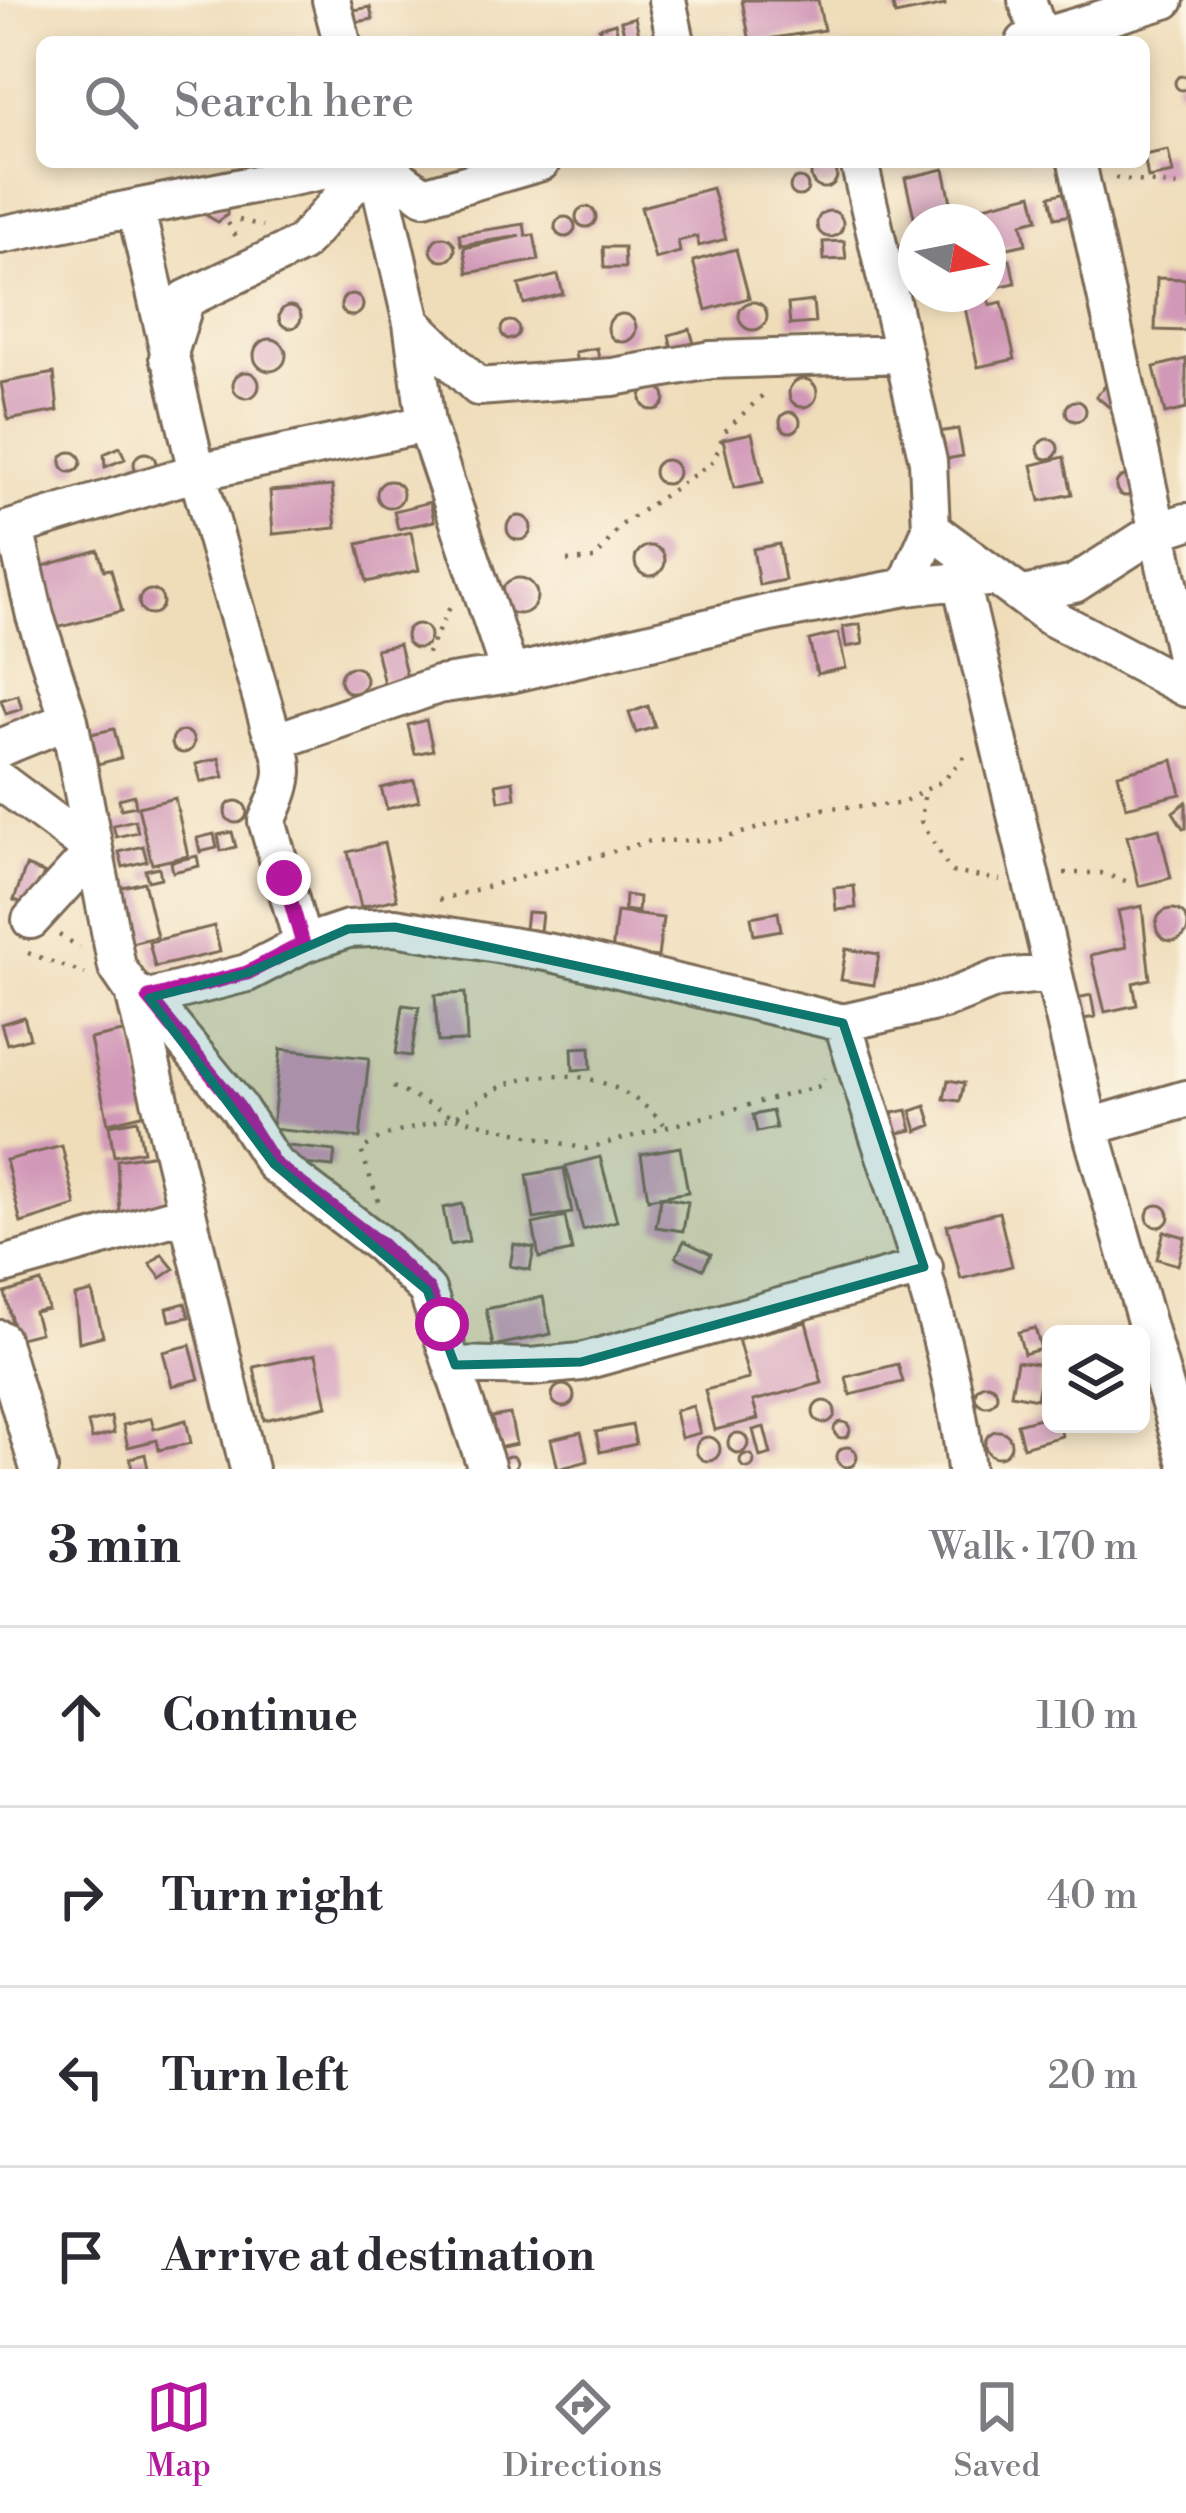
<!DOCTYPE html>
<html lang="en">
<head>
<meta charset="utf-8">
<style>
  body { margin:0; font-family:"Libre Bodoni",serif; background:#f7f7f7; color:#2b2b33 }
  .controls { position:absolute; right:36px; bottom:36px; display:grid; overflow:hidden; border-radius:18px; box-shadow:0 6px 18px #0003 }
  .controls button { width:108px; height:108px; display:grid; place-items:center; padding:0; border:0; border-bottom:3px solid #e1e1e2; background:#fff; color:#2b2b33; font:60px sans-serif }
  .compass { position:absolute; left:898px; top:204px; width:108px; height:108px; border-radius:50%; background:#fff; box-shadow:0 6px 18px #0003; rotate:100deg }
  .stop { position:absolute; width:36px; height:36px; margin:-27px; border:9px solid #b5179e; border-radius:50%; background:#fff }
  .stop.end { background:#b5179e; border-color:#fff; box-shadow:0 3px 12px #0008 }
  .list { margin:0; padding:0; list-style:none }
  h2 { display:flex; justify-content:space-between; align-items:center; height:156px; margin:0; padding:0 48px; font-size:51px }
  h2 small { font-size:39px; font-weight:400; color:#7c7c81 }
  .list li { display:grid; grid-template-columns:78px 1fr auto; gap:36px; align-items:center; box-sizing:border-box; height:180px; padding:0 48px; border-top:3px solid #e1e1e2 }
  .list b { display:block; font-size:45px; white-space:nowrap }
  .list em { font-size:39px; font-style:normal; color:#7c7c81 }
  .icon { flex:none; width:66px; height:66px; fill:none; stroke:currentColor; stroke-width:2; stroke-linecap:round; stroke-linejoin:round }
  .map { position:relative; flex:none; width:1186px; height:1469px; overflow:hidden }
  .search { position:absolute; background:#fff; box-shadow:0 6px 18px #0003; left:36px; right:36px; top:36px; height:132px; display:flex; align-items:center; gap:30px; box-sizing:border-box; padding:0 42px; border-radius:18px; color:#7c7c81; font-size:45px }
  .sheet { height:876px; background:#fff }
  nav { display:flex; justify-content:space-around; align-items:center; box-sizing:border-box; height:168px; border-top:3px solid #e1e1e2; background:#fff; font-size:33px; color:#7c7c81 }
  nav a { display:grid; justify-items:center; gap:6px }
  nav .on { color:#b5179e }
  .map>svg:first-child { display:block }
</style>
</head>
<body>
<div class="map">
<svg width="1186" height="1469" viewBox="0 0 1186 1469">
  <rect width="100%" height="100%" fill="#fcf5e5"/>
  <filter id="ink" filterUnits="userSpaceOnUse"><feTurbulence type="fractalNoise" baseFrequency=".00833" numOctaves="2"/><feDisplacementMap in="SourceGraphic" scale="24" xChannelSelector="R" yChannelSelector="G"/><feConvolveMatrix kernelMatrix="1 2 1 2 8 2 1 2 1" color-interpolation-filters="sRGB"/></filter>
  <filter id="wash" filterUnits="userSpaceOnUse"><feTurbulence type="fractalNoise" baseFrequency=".004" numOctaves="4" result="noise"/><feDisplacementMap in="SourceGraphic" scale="48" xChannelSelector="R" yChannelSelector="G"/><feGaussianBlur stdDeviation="2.7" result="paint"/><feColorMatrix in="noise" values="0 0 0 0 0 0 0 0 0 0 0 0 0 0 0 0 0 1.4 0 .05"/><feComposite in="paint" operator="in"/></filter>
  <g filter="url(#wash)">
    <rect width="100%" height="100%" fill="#efddba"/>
    <g id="blocks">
      <!-- building -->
      <path fill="#d198b8" d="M742,0H818L824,30L750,42Z
        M892,0H944L945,5L895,15Z
        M370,7L373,19L357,22L354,10Z
        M635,17L641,42H626L621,21Z
        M615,23L620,42H603L599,28Z
        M598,32L600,42H562V40Z
        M1175 83a7 7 0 1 1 14 0a7 7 0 1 1-14 0Z
        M1168,150L1173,173L1148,178L1144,155Z
        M811 175a13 13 0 1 1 26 0a13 13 0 1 1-26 0Z
        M944,169L953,212L915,221L905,178Z
        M790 187a9 9 0 1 1 18 0a9 9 0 1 1-18 0Z
        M712,188L726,239L699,246L697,236L678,241L680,252L655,259L641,207Z
        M1066,192L1071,215L1055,218L1050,196Z
        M1032,194L1038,219L1022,223L1026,244L995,251L984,206Z
        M227,203V215L218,222L204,214L203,210Z
        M576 217a10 10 0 1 1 20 0a10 10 0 1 1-20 0Z
        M817 224a13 13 0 1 1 26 0a13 13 0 1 1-26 0Z
        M555 227a10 10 0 1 1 20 0a10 10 0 1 1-20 0Z
        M524,224L526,236L534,235L539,260L468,273L464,248L521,236L461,245L459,234Z
        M431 249a12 12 0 1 1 24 0a12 12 0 1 1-24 0Z
        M844,241L846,259L824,260L823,242Z
        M603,247H624L625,268H604Z
        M736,249L749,298L706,310L693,261Z
        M1010,259L1015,283L992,288L988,264Z
        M558,275L563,294L524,304L519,285Z
        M1157,278L1186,279V331L1155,330Z
        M962,294H987L990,305L1002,302L1015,359L978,367Z
        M341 305a11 11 0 1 1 22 0a11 11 0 1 1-22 0Z
        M813,301L815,323L790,325L788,304Z
        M739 316a14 14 0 1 1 28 0a14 14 0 1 1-28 0Z
        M279 317a11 11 0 1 1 22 0a11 11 0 1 1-22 0Z
        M608 328a14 14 0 1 1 28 0a14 14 0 1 1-28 0Z
        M501 330a9 9 0 1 1 18 0a9 9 0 1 1-18 0Z
        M690,329L694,344L672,350L669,335Z
        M254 355a16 16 0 1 1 32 0a16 16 0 1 1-32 0Z
        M597,348L601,368L578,372L575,352Z
        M1186,359V409L1165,414L1154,367Z
        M233 385a13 13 0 1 1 26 0a13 13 0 1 1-26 0Z
        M54,373L58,411L8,420L1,383Z
        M789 393a14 14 0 1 1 28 0a14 14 0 1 1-28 0Z
        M1108,383L1113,406L1109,407L1096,396Z
        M641 398a12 12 0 1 1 24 0a12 12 0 1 1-24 0Z
        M1066 411a10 10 0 1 1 20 0a10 10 0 1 1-20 0Z
        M780 422a10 10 0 1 1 20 0a10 10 0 1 1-20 0Z
        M958,429L963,456L935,461L931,433Z
        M752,433L763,482L734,488L723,439Z
        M1038 449a10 10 0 1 1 20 0a10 10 0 1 1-20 0Z
        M120,447L125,459L105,467L104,454Z
        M61 462a10 10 0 1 1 20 0a10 10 0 1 1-20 0Z
        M134 464a11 11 0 1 1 22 0a11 11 0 1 1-22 0Z
        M1064,457L1072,494L1040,501L1032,465Z
        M654 472a12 12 0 1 1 24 0a12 12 0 1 1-24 0Z
        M1116 486a10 10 0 1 1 20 0a10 10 0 1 1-20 0Z
        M377 494a13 13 0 1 1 26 0a13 13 0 1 1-26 0Z
        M332,486L336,528L273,534L270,491Z
        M430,502L434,521L398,529L394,511Z
        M507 528a12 12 0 1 1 24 0a12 12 0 1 1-24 0Z
        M411,532L419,570L367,582L358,544Z
        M779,544L785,580L759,585L753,549Z
        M635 561a15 15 0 1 1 30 0a15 15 0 1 1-30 0Z
        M98,550L104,570L111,569L122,611L53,629L40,567Z
        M501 596a18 18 0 1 1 36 0a18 18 0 1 1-36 0Z
        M139 602a12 12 0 1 1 24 0a12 12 0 1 1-24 0Z
        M860,624L863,644L846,647L843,627Z
        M406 636a12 12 0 1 1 24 0a12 12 0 1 1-24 0Z
        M838,633L846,668L817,674L809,640Z
        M399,644L407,678L384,684L376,649Z
        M340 680a13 13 0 1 1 26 0a13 13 0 1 1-26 0Z
        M18,695L22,709L6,714L1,700Z
        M648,706L655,727L636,733L629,713Z
        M426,720L433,750L415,754L408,725Z
        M114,729L121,758L98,764L91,734Z
        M172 742a11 11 0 1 1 22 0a11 11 0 1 1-22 0Z
        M219,758L224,777L201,782L196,764Z
        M1173,760L1181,794L1126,807L1118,774Z
        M414,780L419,801L387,809L381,788Z
        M513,781L515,798L499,801L496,784Z
        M134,795L136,806L121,809L119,799Z
        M175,798L188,856L152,864L138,807Z
        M225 812a11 11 0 1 1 22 0a11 11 0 1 1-22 0Z
        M1186,802V828H1183L1173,812Z
        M135,820L138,832L116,837L113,825Z
        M1159,828L1171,878L1139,886L1127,836Z
        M232,832L236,847L221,851L218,835Z
        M214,834L217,848L200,852L197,838Z
        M384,843L397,899L361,907L348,852Z
        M143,846L147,861L123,867L119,852Z
        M197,856L199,866L173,872L171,862Z
        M26,866L44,873L32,906L14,900Z
        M159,867L161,878L148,881L145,870Z
        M144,882L157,937L131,943L118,888Z
        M854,886L856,908L836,910L834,888Z
        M625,895L639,897L638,912L624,910Z
        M1142,906L1150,979L1133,983L1137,1005L1105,1012L1091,955L1126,947L1118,911Z
        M1156 925a16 16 0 1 1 32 0a16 16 0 1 1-32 0Z
        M527,912L542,913L540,931L525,929Z
        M617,912L663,918L658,957L612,952Z
        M778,912L781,930L754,935L751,917Z
        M214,926L220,952L155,967L149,942Z
        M846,949L879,954L874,985L841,980Z
        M465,993L467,1041L438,1042L435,995Z
        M1091,995L1095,1017L1078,1020L1073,999Z
        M403,1005L419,1007L411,1056L396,1054Z
        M24,1017L30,1038L7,1044L1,1024Z
        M132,1030L150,1113L108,1123L90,1039Z
        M590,1047L591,1069L573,1070L572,1048Z
        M281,1049L369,1058L360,1138L272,1129Z
        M948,1080L964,1083L960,1101L944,1099Z
        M926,1106L932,1125L917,1131L911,1111Z
        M907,1110L912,1130L889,1135L884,1115Z
        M772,1111L776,1128L757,1132L753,1115Z
        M137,1120L143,1151L114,1156L109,1125Z
        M279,1145L335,1151L333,1167L277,1161Z
        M62,1146L76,1206L21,1223L6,1160Z
        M680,1147L688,1192L648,1199L641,1154Z
        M157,1154L166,1206L120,1214L117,1160Z
        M600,1157L617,1221L583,1230L566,1166Z
        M564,1168L572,1213L534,1219L527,1175Z
        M661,1197L688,1202L683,1231L656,1227Z
        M462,1204L469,1241L450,1245L443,1208Z
        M1147 1216a11 11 0 1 1 22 0a11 11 0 1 1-22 0Z
        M999,1212L1012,1266L961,1279L947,1225Z
        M565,1217L572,1251L539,1258L533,1224Z
        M1164,1231L1185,1237L1178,1265L1157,1259Z
        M684,1241L711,1254L703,1269L676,1257Z
        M514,1244L534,1248L530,1270L510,1266Z
        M162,1254L174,1269L161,1278L150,1264Z
        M41,1282L48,1309L34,1312L40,1333L16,1339L5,1293Z
        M92,1292L103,1336L79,1342L75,1296Z
        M543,1297L551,1334L493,1346L486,1309Z
        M185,1303L189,1317L170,1321L167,1308Z
        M806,1322L822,1383L753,1401L758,1419L715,1430L705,1390L749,1379L738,1339Z
        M1035,1328L1041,1349L1024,1354L1018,1332Z
        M190,1345L199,1379L172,1386L163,1352Z
        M316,1354L327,1406L264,1420L254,1367Z
        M1017,1361L1043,1365L1037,1399L1011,1394Z
        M898,1364L903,1382L850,1395L846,1377Z
        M975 1395a11 11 0 1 1 22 0a11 11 0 1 1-22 0Z
        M552 1396a11 11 0 1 1 22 0a11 11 0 1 1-22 0Z
        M813 1412a11 11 0 1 1 22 0a11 11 0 1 1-22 0Z
        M693,1406L700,1433L681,1438L675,1411Z
        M510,1414L516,1444L498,1448L492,1417Z
        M1051,1415V1424H1059L1062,1436L1023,1447L1017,1424Z
        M111,1417L114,1433L92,1439L88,1423Z
        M151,1418L154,1429L186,1420L191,1443L159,1450L157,1440L128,1447L123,1425Z
        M834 1430a8 8 0 1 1 16 0a8 8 0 1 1-16 0Z
        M632,1425L636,1444L600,1452L596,1432Z
        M764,1427L771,1454L760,1457L753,1430Z
        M985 1444a13 13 0 1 1 26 0a13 13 0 1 1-26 0Z
        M581,1432L588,1461L558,1469L551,1439Z
        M728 1443a10 10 0 1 1 20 0a10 10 0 1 1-20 0Z
        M696 1449a12 12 0 1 1 24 0a12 12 0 1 1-24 0Z
        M837 1457a10 10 0 1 1 20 0a10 10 0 1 1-20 0Z
        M740 1461a7 7 0 1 1 14 0a7 7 0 1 1-14 0Z
        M145,1454L148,1469H132L130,1458Z
        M503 1463a7 7 0 1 1 14 0a7 7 0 1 1-14 0Z"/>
    </g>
  </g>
  <g filter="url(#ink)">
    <use href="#blocks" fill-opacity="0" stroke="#7a6955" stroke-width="3"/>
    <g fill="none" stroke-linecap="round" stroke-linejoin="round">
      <defs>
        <path id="minor" d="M331,0L342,42
          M667,0L676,42
          M1027,0L1042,42
          M1025,42L1165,0
          M377,162L424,196L541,162
          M859,162L928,461L931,529L906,587
          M1077,162L1186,661
          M136,210L197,472L270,728C291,766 284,783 267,821L303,944
          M0,235L367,162
          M412,323L478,387L613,377L711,360L904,354
          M168,357L186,299L301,244L373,162
          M15,528L35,616L69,720L117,967L134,992L249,1469
          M931,529L996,577
          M0,532L197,472L426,424
          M961,582L1090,1127L1186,1460
          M1023,595L1074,584L1155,532L1186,522
          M510,674L770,613L906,587L996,577L1049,616L1186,688
          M277,741L438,685L510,674L426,424L412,323L375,162
          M0,748L69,720
          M0,781L94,851L31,920
          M134,992L149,998L238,1107L274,1164L381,1245L427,1290L487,1469
          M149,998L247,973L303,944L348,929L395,927L552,953L843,1023L944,1000L997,979L1051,973
          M843,1023C886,1172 948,1314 966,1469
          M1090,1127L1186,1099
          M0,1266L185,1214
          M0,1339L39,1469
          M455,1365L531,1367L581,1362L924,1267"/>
      </defs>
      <!-- minor casing -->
      <use href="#minor" stroke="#7a6955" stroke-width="42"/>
      <!-- path -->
      <path stroke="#7a6955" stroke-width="4.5" stroke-dasharray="3 9" stroke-linecap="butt" d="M1115,178L1186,187
        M239,220L263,226
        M228,223L238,240
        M567,561L595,559L620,526L714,461L724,432L766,392
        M427,654L451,605
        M924,797L921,821L951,872L1000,880
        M1064,873H1101L1129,882
        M439,900L650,841L718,840L827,808L899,804L944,780L970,750
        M59,935L80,947
        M28,953L85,974
        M393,1087L455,1117C472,1106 492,1089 511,1083C567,1064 625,1081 664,1124
        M378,1201L361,1150L383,1136L455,1117L585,1149L820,1086L824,1078"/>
      <!-- minor -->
      <use href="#minor" stroke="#fff" stroke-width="36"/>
    </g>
  </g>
  <g fill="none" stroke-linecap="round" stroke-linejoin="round" filter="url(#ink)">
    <!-- route -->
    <path stroke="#b5179e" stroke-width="15" d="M284,878L303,944L247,973L149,998L238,1107L274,1164L381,1245L428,1290L442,1324"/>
  </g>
  <!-- marked area -->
  <path fill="#0f766e" fill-opacity="0.2" stroke="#0f766e" stroke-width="9" stroke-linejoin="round" d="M395,927L843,1023L924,1267L581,1362L455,1365L427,1290L274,1164L149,998L247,973L348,929Z"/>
</svg>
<div class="controls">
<button><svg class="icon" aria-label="layers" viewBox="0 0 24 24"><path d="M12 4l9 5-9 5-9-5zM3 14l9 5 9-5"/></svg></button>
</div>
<svg class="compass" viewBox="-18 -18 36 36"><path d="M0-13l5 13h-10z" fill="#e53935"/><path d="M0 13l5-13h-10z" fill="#7c7c81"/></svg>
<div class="stop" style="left:442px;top:1324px"></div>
<div class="stop end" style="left:284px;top:878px"></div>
<div class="search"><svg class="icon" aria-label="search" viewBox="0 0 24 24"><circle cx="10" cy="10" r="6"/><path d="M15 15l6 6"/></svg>Search here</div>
</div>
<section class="sheet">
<h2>3 min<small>Walk · 170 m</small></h2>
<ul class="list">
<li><svg class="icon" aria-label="ahead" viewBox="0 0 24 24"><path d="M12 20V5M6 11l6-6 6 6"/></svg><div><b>Continue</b></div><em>110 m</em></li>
<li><svg class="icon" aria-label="right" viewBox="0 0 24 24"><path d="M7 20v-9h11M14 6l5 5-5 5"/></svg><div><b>Turn right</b></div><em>40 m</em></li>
<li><svg class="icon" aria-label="left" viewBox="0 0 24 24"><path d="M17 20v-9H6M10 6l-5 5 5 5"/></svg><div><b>Turn left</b></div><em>20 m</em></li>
<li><svg class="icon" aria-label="arrive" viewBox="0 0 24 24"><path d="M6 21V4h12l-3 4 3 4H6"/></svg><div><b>Arrive at destination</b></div></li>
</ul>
</section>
<nav>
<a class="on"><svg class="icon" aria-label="map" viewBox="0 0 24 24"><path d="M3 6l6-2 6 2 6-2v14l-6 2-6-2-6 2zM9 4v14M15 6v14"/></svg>Map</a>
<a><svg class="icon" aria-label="directions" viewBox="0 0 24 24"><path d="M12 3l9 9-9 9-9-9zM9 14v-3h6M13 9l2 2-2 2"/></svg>Directions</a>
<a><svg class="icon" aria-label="saved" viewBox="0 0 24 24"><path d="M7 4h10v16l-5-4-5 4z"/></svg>Saved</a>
</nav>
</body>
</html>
